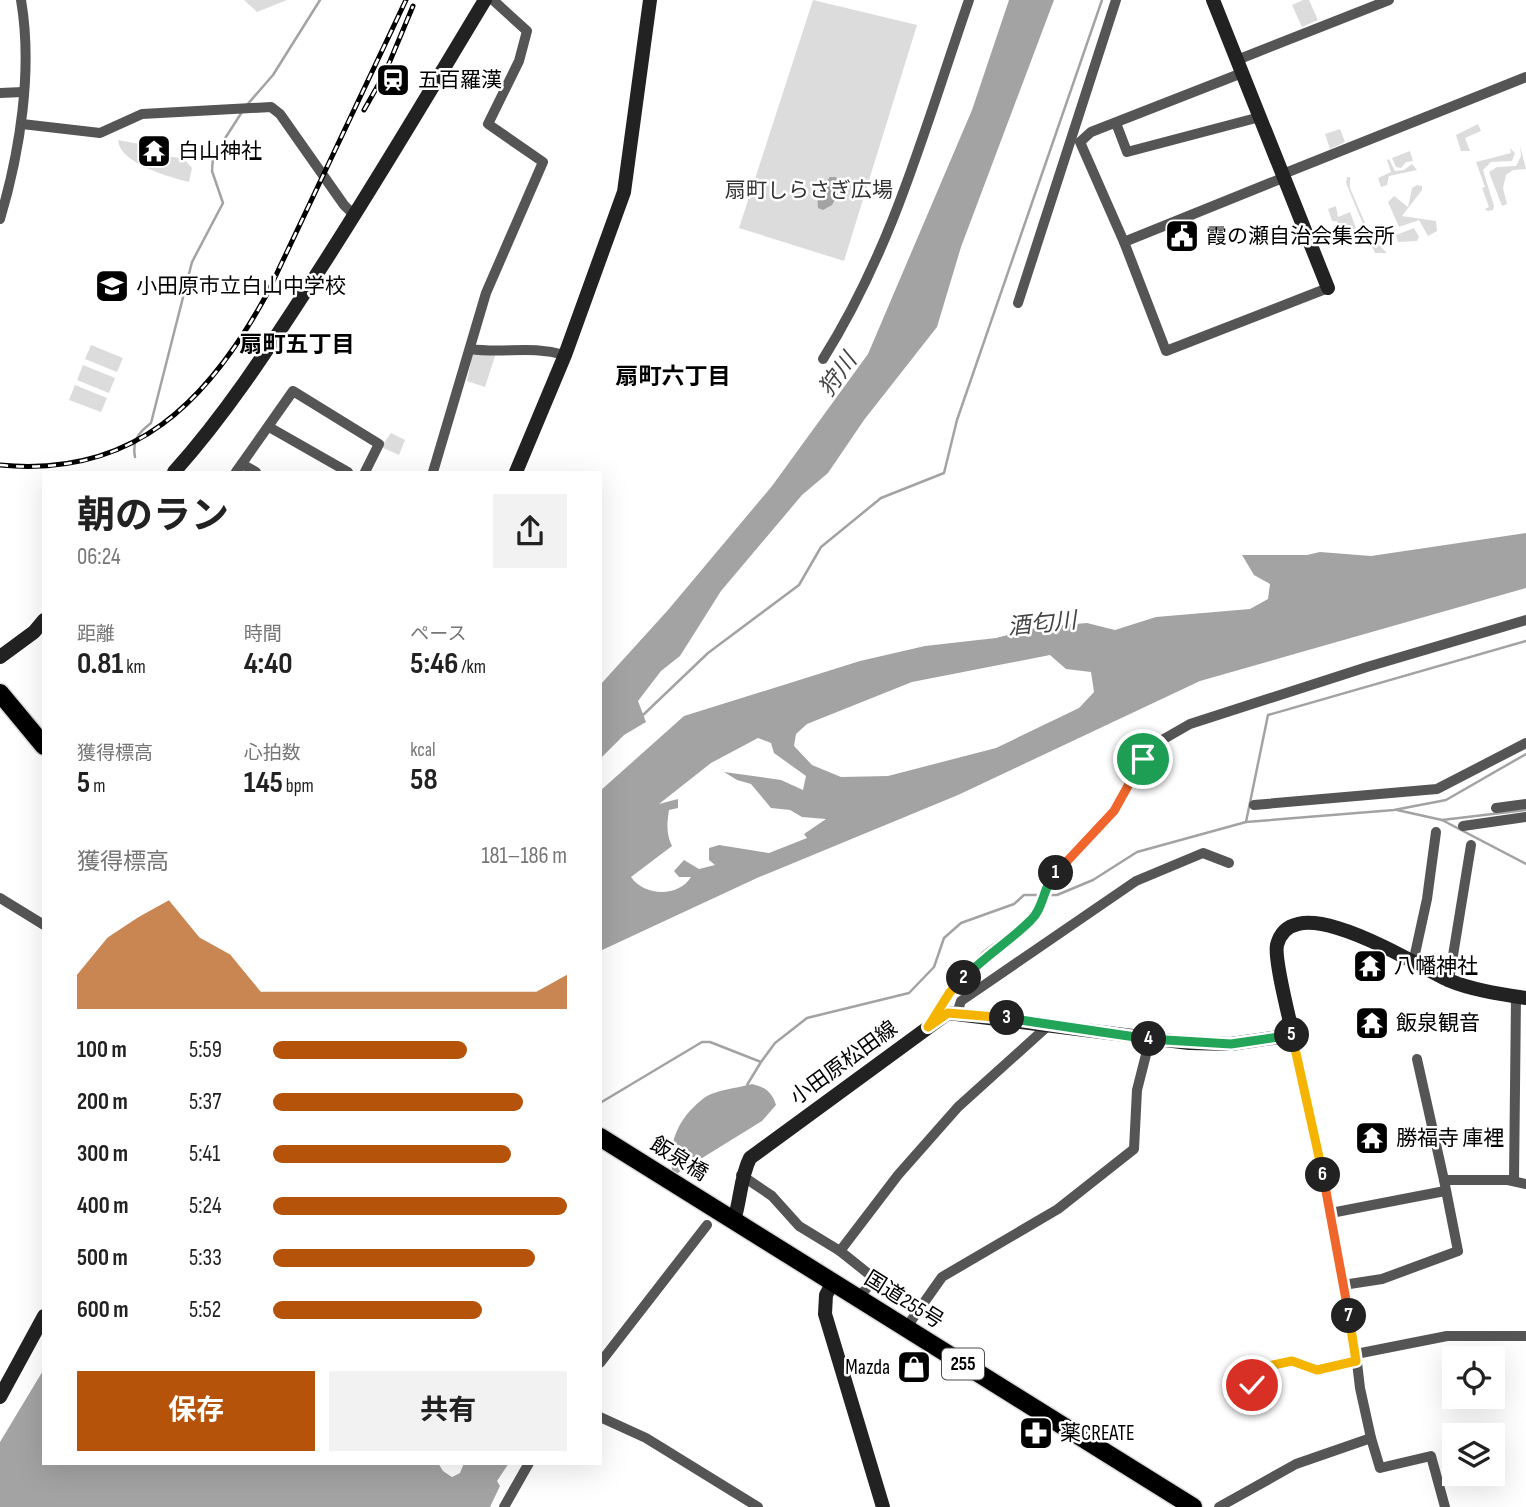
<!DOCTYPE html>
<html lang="ja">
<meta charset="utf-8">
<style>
:root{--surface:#fff;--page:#f2f2f2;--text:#222;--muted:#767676;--accent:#b45309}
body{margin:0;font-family:"Sofia Sans Condensed","Noto Sans JP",sans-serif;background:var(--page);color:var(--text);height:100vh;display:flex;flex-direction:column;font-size:26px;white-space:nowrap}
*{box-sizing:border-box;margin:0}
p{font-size:23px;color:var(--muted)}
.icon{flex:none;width:38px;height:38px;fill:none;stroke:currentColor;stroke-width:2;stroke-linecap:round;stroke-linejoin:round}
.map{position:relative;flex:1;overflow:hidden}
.drawer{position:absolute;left:42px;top:471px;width:560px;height:994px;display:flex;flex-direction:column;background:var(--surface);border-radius:0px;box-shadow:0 7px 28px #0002}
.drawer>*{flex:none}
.fabs{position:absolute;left:1442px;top:1346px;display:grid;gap:14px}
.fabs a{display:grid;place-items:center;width:63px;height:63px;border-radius:0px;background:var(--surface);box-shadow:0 7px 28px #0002;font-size:35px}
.pin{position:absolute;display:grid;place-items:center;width:60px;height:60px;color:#fff;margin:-30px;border:4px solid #fff;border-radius:50%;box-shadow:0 2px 7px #0007}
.km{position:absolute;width:35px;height:35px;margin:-18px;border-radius:50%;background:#222;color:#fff;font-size:19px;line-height:35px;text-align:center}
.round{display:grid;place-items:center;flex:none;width:74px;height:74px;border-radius:0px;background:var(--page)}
.overview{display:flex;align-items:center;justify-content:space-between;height:119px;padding:0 35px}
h1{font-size:38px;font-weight:700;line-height:52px}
.stats{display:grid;grid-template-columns:repeat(3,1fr);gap:10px;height:119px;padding:7px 35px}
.stats div{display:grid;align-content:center}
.stats b{font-size:30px;font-weight:700}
.stats small{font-size:19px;font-weight:400}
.stats p{font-size:19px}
.chart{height:196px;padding:14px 35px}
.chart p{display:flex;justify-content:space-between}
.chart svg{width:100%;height:126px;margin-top:7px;fill:var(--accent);opacity:.7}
.primary-button{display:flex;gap:14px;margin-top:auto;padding:14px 35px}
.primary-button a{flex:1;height:80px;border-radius:0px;background:var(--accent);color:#fff;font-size:28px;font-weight:700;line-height:80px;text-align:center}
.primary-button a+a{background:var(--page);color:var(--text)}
ul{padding:0 35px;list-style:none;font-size:23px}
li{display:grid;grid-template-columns:112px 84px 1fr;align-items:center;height:52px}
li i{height:18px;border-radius:9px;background:var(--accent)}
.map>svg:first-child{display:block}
.green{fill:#dcdcdc}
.water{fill:#a3a3a3;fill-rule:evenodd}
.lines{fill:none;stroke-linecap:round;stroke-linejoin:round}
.stream{stroke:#a3a3a3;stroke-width:2.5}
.highway-casing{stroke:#dbdbdb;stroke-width:21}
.street{stroke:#555;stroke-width:10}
.secondary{stroke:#222;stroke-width:14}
.highway{stroke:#000;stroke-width:18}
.rail-casing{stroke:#000;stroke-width:5}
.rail{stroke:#fff;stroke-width:2.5;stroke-dasharray:8;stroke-linecap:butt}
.split-1-casing{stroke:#fff;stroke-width:14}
.split-2-casing{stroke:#fff;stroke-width:14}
.split-3-casing{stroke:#fff;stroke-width:14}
.split-4-casing{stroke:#fff;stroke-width:14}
.split-5-casing{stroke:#fff;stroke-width:14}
.split-6-casing{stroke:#fff;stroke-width:14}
.split-7-casing{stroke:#fff;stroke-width:14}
.split-8-casing{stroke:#fff;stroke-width:14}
.split-1{stroke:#f0652b;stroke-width:9}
.split-2{stroke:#22a559;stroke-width:9}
.split-3{stroke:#f5b400;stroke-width:9}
.split-4{stroke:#22a559;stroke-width:9}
.split-5{stroke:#22a559;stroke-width:9}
.split-6{stroke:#f5b400;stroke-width:9}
.split-7{stroke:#f0652b;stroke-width:9}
.split-8{stroke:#f5b400;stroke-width:9}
.labels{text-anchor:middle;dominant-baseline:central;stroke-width:5;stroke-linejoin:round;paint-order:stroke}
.shield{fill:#fff;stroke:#4c4c4c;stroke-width:2}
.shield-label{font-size:19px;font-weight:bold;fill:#000}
.poi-label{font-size:21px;fill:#000;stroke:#fff;text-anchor:start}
.park-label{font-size:21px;fill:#333;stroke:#fff}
.street-label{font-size:21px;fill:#000;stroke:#fff}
.neighbourhood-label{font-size:23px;font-weight:bold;fill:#000;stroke:#fff}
.water-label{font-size:23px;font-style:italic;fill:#444;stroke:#fff}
</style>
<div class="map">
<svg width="1526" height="1507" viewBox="0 0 1526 1507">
<rect width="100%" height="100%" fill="#fff"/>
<g class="green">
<path d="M244,0H287L257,12Z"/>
<path d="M813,0L917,25L844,261L739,228Z"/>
<path d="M1303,0H1309L1318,20L1302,27L1292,5Z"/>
<path d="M1478,124L1481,131L1465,138L1470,151H1461L1456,135Z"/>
<path d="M1340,129L1345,142L1330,149L1325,134Z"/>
<path d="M118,140L155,147L162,156L183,158L192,168L189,182C169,177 119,163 118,140Z"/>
<path d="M1520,146L1526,169L1513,170L1506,175L1503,188L1507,204L1502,206L1489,172L1497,167L1516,166L1521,156Z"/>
<path d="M1510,148L1515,153L1512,161L1491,162L1483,170L1494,206L1493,210L1487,211L1485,209L1489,207L1482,188L1485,187L1476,162L1511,153Z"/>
<path d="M1410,151L1413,161L1406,162L1401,168L1396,167L1392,158Z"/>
<path d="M1389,159L1395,171L1404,170L1412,164L1417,170L1389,176L1387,185L1381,187L1378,178L1391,172L1387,160Z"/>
<path d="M1347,177H1350V188L1371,237L1387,253H1375L1346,183Z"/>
<path d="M1417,185L1422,186V190L1402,216L1436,221L1437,231L1428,236L1419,220L1399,227L1388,202L1394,196L1408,207L1412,188Z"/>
<path d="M1336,206L1338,217L1350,212L1356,228L1342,234L1344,241L1349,240L1351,244L1342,246L1337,221H1332L1328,209Z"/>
<path d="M1414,228L1419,237L1417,241L1398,242L1396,235Z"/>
<path d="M91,345L123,358L117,372L85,359Z"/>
<path d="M473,350H497L485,387L467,381Z"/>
<path d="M83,365L115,378L109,393L77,380Z"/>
<path d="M75,385L107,398L101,412L69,400Z"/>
<path d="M391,433L405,440L399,455L381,447Z"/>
</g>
<g class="water">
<path d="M1009,0H1054L961,247L937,327L864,420L828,473L802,495L721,591L680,656L661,671L638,701L646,722L624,735L600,759V685L668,610L772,486L868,354L972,110Z"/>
<path d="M830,177H836L840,191L832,205L823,210L818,208L817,193Z"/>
<path d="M1526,533V588L1200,681L958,795L757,878L600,951V791L684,716L860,661L925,646L996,638L1039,627L1087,623L1115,630L1156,617L1250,609L1268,599L1270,584L1254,575L1242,555H1307L1320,552L1371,556ZM1050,655L1066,669L1091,672L1094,692L1079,708L996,748L888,776L841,777L812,765L794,746L796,734L807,724L912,682ZM758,738L771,743L774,753L806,776L803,790L781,780L724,772L737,780L751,784L771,808L790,810L802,817L826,819L804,834L807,838L769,853L719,845L709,848V860L715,865L699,869L684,860L674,871L679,877H691C678,898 644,896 631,877L672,846C666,834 667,823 669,810L678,808V799L659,804L711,763Z"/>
<path d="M752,1084C765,1087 772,1092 776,1105L762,1121L673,1176C667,1144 677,1119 704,1098C715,1090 738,1088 752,1084Z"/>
<path d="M44,1369V1463H438L443,1471L452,1477L460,1473L464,1463H509L497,1481L500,1486L490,1507H0V1442Z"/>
</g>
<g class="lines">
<g class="stream">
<path d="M246,106L273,75L320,0"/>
<path d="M135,457C132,441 138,433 151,423L192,262L223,203L212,171L213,157L242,112"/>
<path d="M642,716L708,653L799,585L821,547L881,498L944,473L957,420L1102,0"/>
<path d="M1397,810L1442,820L1526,864"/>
<path d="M1442,820L1526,810"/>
<path d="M1246,822L1268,715L1526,641"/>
<path d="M1047,895H1057L1093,880L1137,852L1246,822L1394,810L1446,800L1526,754"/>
<path d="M747,1085L761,1062"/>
<path d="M600,1103L702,1042H710L761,1062L775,1043L807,1018L909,993L934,967L944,938L961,923L1014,904L1024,895H1040"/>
</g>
<g class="highway-casing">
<g id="highway">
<path d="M0,693L44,746"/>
<path d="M600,1137L1193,1507"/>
</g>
</g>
<g class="street">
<path d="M1237,60L1389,0"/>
<path d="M1242,73L1091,132L1080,142L1124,242L1166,351L1328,288"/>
<path d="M0,93L23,92"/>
<path d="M1116,123L1127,152L1260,117"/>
<path d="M22,124L100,133L142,114L271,107L280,114L344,205L354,215"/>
<path d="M1283,174L1526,77"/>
<path d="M0,219C20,152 33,70 21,0"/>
<path d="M1124,242L1285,177"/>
<path d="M1018,303L1116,0"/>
<path d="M470,349C505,354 529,345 565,355"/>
<path d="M823,359C894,246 926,124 969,0"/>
<path d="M269,427L348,472"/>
<path d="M242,464L256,472"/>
<path d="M236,472L293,391L379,444L365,472"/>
<path d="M433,472L486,293L543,162L488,124L519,61L527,31L493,0"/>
<path d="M1254,805L1437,789L1526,743"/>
<path d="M1496,808L1526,804"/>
<path d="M1463,826L1526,817"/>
<path d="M0,898L44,925"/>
<path d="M1413,963L1427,899L1436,832"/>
<path d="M1449,980L1471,845"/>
<path d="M957,1013L961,1001L1136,881L1203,853L1229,863"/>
<path d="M930,1023L950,992L986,955L1033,919L1050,879L1114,811L1143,759L1162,740L1190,724L1367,667L1526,620"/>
<path d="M1293,1035L1331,1213L1356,1354L1447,1336H1526"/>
<path d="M1417,1059L1444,1180"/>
<path d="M741,1175L772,1196L799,1226L840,1251"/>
<path d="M1514,1180L1516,997"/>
<path d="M1331,1213L1445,1191"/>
<path d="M1343,1285L1382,1279L1458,1251L1444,1180H1508L1526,1184"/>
<path d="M858,1298L875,1279L840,1251L898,1175L958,1107L1050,1024"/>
<path d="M906,1328L942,1277L1058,1209L1134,1149L1137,1090L1150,1039"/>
<path d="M600,1363L707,1225"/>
<path d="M1252,1385L1273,1365L1292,1361L1317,1370L1356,1361"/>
<path d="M600,1417L646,1438L758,1507"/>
<path d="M1371,1438L1380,1468L1431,1456L1445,1507"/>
<path d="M504,1507L529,1463"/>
<path d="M1219,1507L1296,1464L1371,1438L1360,1388L1356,1354"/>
</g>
<g class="secondary">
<path d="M1213,0L1328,288"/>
<path d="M174,472C225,415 267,351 309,286C370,193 427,96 485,0"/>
<path d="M516,472L565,355L624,192L650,0"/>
<path d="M0,657L34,632L44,620"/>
<path d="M734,1220C741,1199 740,1178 750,1158L948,1013L1189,1043L1231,1044L1293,1035C1289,1017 1274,959 1277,945C1292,884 1418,967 1448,980C1472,990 1500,994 1526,998"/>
<path d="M833,1282L826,1295L825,1314L883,1507"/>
<path d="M0,1397L44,1316"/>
</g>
<use href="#highway" class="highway"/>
<g class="rail-casing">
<g id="rail">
<path d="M364,110L385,73L413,6"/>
<path d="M0,465C134,478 209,401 268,292L406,0"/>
</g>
</g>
<use href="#rail" class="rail"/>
</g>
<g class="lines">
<g class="split-1-casing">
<path id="split-1" d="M1056,873L1114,811L1143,759"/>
</g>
<g class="split-2-casing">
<path id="split-2" d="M964,978C985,956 1010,941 1031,920C1044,908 1043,886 1056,873"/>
</g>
<g class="split-3-casing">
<path id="split-3" d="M964,978L950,992L928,1027L948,1013L1007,1018"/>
</g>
<g class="split-4-casing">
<path id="split-4" d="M1007,1018L1149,1039"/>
</g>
<g class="split-5-casing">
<path id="split-5" d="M1149,1039L1231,1044L1292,1035"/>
</g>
<g class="split-6-casing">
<path id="split-6" d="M1292,1035L1323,1175"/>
</g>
<g class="split-7-casing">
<path id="split-7" d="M1323,1175L1349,1316"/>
</g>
<g class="split-8-casing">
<path id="split-8" d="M1252,1385L1273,1365L1292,1361L1317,1370L1356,1361L1349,1316"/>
</g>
<use href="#split-1" class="split-1"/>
<use href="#split-2" class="split-2"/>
<use href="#split-3" class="split-3"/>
<use href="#split-4" class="split-4"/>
<use href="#split-5" class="split-5"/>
<use href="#split-6" class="split-6"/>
<use href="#split-7" class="split-7"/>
<use href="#split-8" class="split-8"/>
</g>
<defs>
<g id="station-square" transform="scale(1.75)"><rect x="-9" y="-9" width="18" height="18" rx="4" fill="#000" stroke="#fff"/><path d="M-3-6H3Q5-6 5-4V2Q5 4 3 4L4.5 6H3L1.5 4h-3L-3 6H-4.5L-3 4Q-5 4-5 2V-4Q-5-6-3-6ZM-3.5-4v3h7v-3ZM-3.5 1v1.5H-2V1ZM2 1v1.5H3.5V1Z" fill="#fff"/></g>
<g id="temple-square" transform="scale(1.75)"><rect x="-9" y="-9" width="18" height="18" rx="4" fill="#000" stroke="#fff"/><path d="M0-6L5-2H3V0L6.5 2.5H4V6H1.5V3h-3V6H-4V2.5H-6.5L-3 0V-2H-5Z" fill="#fff"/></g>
<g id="civic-square" transform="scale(1.75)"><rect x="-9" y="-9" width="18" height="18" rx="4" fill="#000" stroke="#fff"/><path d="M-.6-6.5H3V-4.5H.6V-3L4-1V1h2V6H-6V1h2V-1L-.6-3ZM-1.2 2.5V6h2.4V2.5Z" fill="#fff"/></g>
<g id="school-square" transform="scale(1.75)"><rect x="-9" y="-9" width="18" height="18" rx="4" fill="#000" stroke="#fff"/><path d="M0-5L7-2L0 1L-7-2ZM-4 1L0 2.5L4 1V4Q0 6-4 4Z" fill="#fff"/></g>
<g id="shop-square" transform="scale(1.75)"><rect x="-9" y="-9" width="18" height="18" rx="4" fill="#000" stroke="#fff"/><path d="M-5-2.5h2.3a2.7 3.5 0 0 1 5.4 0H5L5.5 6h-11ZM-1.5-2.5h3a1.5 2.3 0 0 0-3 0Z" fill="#fff"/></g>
<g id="pharmacy-square" transform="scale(1.75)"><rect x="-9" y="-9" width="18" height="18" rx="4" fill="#000" stroke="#fff"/><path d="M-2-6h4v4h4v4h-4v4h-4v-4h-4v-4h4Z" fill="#fff"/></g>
</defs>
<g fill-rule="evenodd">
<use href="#station-square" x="393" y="80"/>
<use href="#temple-square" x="154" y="151"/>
<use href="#civic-square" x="1182" y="236"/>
<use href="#school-square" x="112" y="286"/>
<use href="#temple-square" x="1370" y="966"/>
<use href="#temple-square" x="1372" y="1023"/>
<use href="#temple-square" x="1372" y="1138"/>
<use href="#shop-square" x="914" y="1367"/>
<use href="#pharmacy-square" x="1036" y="1433"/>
</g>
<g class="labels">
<rect class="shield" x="942" y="1348.5" width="42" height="31" rx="5"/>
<g class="shield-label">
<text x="963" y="1364">255</text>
</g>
<g class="poi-label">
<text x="418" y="80">五百羅漢</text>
<text x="178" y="151">白山神社</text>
<text x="1206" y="236">霞の瀬自治会集会所</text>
<text x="136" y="286">小田原市立白山中学校</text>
<text x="1394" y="966">八幡神社</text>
<text x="1396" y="1023">飯泉観音</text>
<text x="1396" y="1138">勝福寺 庫裡</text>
<text x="890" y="1367" text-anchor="end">Mazda</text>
<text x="1060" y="1433">薬CREATE</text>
</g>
<g class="park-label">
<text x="809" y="190">扇町しらさぎ広場</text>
</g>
<g class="street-label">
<text transform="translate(844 1063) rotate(-36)">小田原松田線</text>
<text transform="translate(679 1159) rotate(32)">飯泉橋</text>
<text transform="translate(904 1300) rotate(32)">国道255号</text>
</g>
<g class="neighbourhood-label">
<text x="297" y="345">扇町五丁目</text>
<text x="673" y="377">扇町六丁目</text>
</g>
<g class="water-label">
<text transform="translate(838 375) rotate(-54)">狩川</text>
<text transform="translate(1042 624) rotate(-6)">酒匂川</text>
</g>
</g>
</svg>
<div class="fabs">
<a><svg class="icon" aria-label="locate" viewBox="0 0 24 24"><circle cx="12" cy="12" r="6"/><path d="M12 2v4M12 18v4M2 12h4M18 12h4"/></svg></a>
<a><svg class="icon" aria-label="layers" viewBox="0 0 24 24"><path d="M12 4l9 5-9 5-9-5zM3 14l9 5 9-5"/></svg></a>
</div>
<div class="pin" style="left:1143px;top:759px;background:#1e9e55"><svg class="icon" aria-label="arrive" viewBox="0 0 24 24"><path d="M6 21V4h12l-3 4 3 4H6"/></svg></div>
<div class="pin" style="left:1252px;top:1385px;background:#d93025"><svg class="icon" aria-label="check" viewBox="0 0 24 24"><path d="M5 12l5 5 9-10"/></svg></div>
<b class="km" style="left:1056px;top:873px">1</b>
<b class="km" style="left:964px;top:978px">2</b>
<b class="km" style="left:1007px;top:1018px">3</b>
<b class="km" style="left:1149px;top:1039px">4</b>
<b class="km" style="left:1292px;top:1035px">5</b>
<b class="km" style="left:1323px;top:1175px">6</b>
<b class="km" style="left:1349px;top:1316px">7</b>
<section class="drawer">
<div class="overview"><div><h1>朝のラン</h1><p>06:24</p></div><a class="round"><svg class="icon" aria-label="share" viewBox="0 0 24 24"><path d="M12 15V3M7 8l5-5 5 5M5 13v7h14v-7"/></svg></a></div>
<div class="stats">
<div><p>距離</p><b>0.81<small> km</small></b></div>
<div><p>時間</p><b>4:40</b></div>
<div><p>ペース</p><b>5:46<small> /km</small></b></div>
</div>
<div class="stats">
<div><p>獲得標高</p><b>5<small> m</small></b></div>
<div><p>心拍数</p><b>145<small> bpm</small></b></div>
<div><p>kcal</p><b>58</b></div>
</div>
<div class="chart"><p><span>獲得標高</span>181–186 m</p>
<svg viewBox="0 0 160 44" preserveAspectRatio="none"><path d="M0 44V32L10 19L20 12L30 6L40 19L50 25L60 38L70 38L80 38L90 38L100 38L110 38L120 38L130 38L140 38L150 38L160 32V44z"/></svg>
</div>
<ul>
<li><b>100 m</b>5:59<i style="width:66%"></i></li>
<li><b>200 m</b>5:37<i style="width:85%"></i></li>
<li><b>300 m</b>5:41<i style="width:81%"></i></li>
<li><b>400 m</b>5:24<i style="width:100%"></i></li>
<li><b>500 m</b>5:33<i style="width:89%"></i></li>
<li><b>600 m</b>5:52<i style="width:71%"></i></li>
</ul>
<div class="primary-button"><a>保存</a><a>共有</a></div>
</section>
</div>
